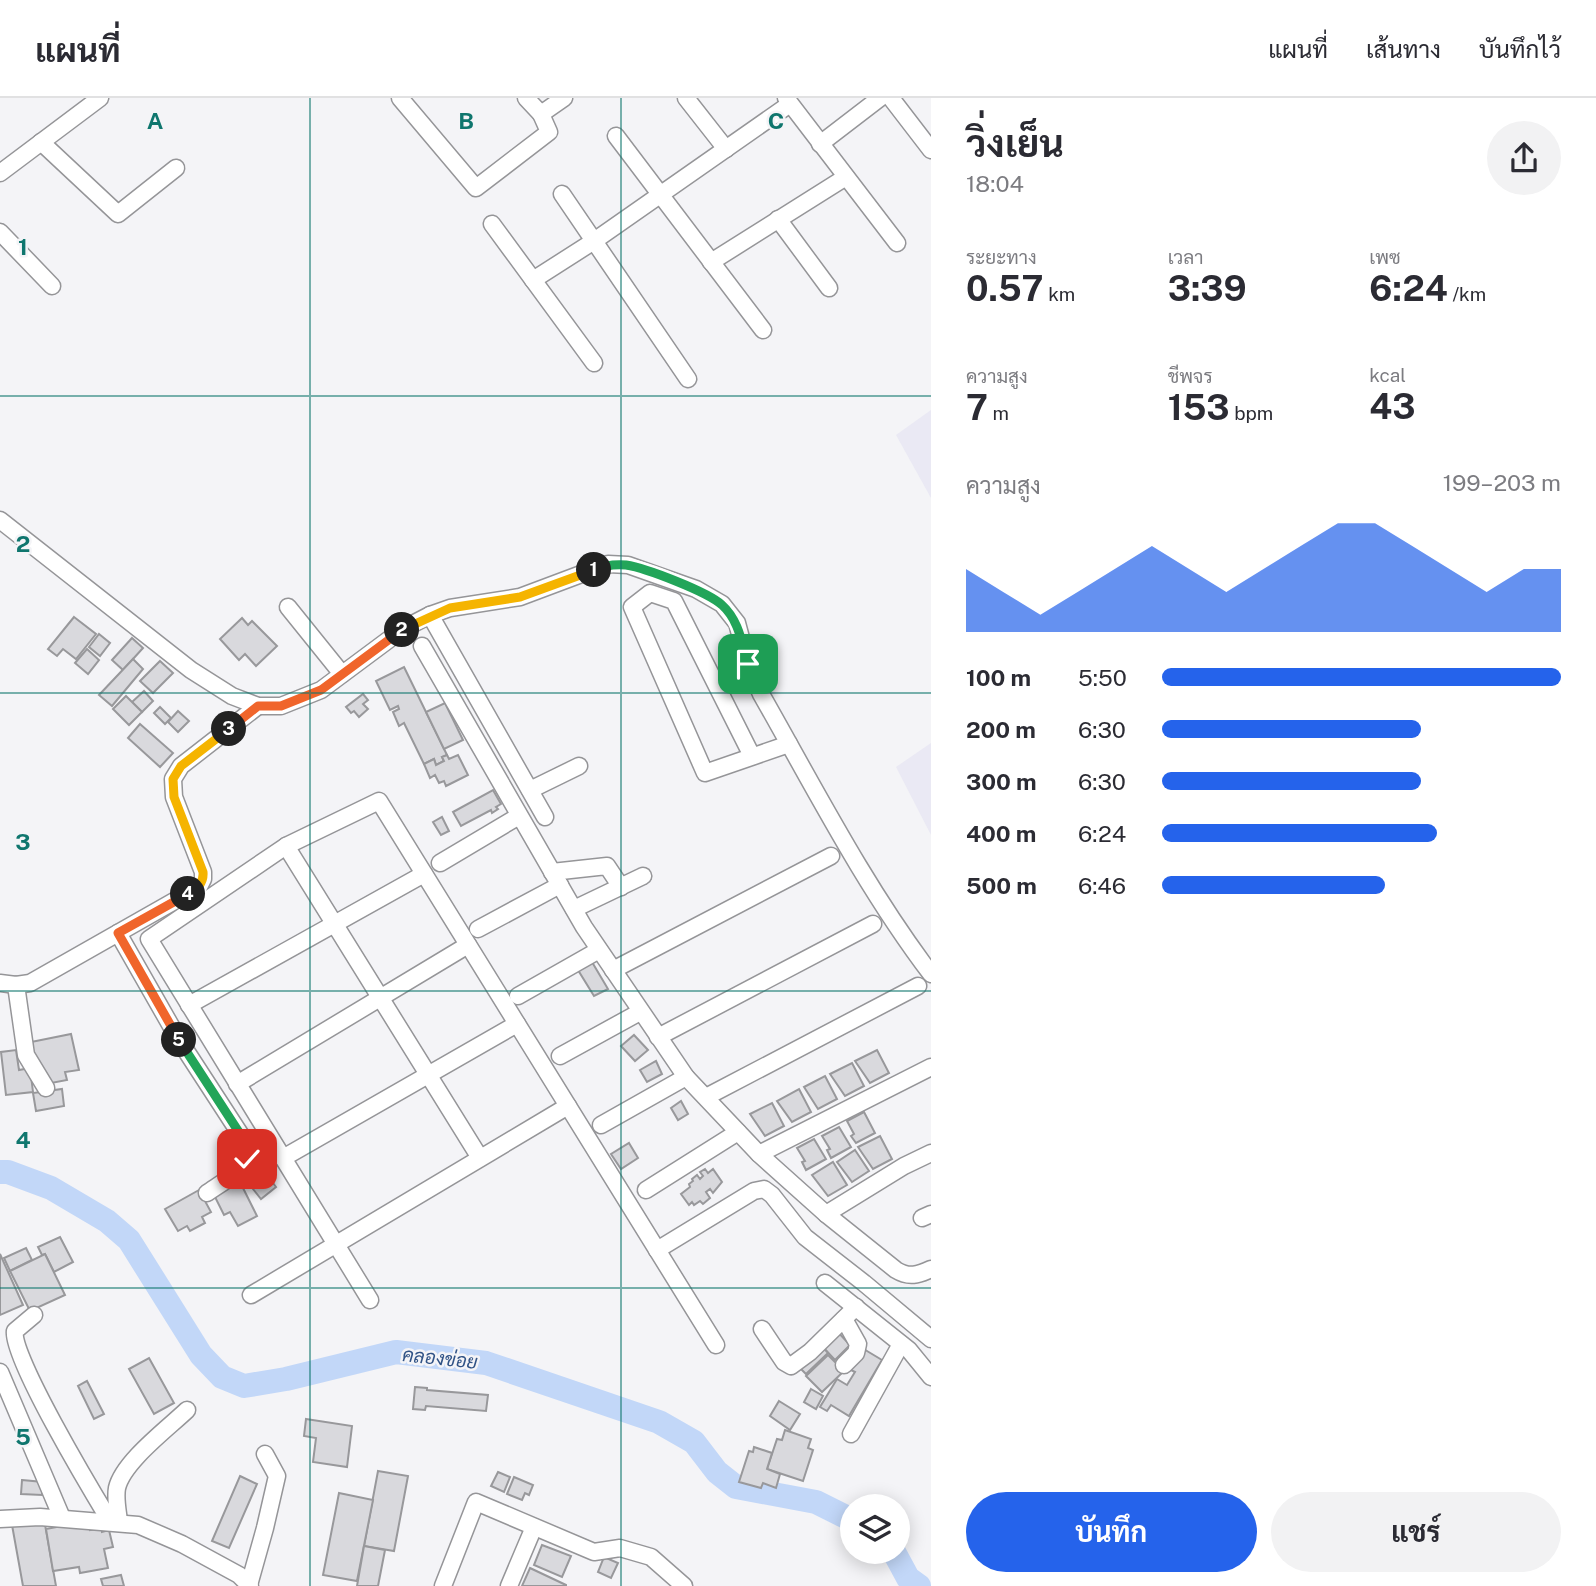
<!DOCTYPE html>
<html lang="th">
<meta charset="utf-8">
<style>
:root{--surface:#fff;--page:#f2f2f3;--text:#2b2b33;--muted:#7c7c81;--line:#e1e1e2;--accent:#2563eb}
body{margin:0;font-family:"Public Sans",Sarabun,sans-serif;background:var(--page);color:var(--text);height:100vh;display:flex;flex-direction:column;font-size:26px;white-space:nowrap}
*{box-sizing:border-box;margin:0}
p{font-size:23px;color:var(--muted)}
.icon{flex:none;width:38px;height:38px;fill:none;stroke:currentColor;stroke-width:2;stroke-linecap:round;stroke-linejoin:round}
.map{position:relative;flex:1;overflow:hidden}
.side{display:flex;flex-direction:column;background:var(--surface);width:665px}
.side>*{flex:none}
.tools{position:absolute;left:840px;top:1396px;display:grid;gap:14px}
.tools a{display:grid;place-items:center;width:70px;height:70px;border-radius:50%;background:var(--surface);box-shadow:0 4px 18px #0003;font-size:35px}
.pin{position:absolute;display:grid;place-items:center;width:60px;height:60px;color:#fff;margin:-30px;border-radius:14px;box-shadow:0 4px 10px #0006}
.km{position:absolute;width:35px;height:35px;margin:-18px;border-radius:50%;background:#222;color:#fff;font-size:19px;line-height:35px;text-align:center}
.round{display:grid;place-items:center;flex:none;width:74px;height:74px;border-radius:37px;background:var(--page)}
.head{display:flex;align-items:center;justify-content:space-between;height:119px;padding:0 35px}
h1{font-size:38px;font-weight:700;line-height:52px}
.figures{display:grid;grid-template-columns:repeat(3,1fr);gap:10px;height:119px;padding:7px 35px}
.figures div{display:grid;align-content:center}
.figures b{font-size:35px;font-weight:700}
.figures small{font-size:19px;font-weight:400}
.figures p{font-size:19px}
.chart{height:196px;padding:14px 35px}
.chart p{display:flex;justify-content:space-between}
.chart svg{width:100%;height:126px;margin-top:7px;fill:var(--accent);opacity:.7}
.cta{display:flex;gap:14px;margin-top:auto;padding:14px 35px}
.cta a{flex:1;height:80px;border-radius:42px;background:var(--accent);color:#fff;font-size:28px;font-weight:700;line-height:80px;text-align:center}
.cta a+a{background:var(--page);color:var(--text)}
ul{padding:0 35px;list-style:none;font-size:23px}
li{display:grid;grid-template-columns:112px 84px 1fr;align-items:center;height:52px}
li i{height:18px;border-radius:9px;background:var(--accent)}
header{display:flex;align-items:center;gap:42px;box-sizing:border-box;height:98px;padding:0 35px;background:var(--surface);border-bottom:2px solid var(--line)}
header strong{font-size:33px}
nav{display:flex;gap:38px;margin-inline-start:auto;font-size:24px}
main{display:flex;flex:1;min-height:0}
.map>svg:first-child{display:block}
.built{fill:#eae9f4}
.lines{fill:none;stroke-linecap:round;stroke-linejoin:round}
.river{stroke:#c2d7f8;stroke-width:24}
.building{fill:#d9d9dd;stroke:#98989b;stroke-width:2}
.street-casing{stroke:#959598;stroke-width:19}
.street{stroke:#fff;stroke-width:16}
.split-1-casing{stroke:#fff;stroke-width:14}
.split-2-casing{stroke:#fff;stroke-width:14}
.split-3-casing{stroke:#fff;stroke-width:14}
.split-4-casing{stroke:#fff;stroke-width:14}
.split-5-casing{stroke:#fff;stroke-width:14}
.split-6-casing{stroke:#fff;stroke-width:14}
.split-1{stroke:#22a559;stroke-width:9}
.split-2{stroke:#f5b400;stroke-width:9}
.split-3{stroke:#f0652b;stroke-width:9}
.split-4{stroke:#f5b400;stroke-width:9}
.split-5{stroke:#f0652b;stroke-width:9}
.split-6{stroke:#22a559;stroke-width:9}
.grid{fill:none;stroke:#0f766e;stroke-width:2;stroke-opacity:0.55}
.labels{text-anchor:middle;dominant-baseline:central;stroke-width:5;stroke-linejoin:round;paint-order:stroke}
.water-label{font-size:19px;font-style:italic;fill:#315386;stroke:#f4f4f7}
.grid-label{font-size:23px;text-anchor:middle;font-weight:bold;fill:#0f766e;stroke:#f4f4f7;stroke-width:5;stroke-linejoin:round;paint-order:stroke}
</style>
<header>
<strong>แผนที่</strong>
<nav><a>แผนที่</a><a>เส้นทาง</a><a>บันทึกไว้</a></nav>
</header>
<main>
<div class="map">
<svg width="931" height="1488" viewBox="0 0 931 1488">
<rect width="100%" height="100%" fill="#f4f4f7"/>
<g class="built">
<path d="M931,312V400L896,337Z"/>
<path d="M931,645V737L896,669Z"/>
</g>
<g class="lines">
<g class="river">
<path d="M0,1074H8L51,1090L107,1123L129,1142L201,1257L222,1279L244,1288L286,1281L396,1254L486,1265L659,1324L694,1344L717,1374L736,1389L816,1404L852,1422"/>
<path d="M894,1454L908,1480L919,1488"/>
</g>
</g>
<g class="building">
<path d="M74,519L96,536L76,561L63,551L57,558L48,551Z"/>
<path d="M242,520L248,527L252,523L277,548L256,568L245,556L239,562L220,541Z"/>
<path d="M99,536L110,545L100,558L89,549Z"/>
<path d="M132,540L143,550L123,572L112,562Z"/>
<path d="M87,551L99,562L88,576L75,565Z"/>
<path d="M133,561L143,571L112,608L99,597Z"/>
<path d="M160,563L173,575L153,595L140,583Z"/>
<path d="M404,569L447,657L442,659L444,663L436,667L434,661L424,666L404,625L399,628L393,614L399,611L398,608L390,612L376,583Z"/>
<path d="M144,593L153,603L142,614L132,604Z"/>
<path d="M363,596L368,602L363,606L368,611L359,619L354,613L351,615L346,609Z"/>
<path d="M126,598L142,614L129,627L113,611Z"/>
<path d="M445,605L463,642L444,651L426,614Z"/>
<path d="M160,609L171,620L165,626L154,615Z"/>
<path d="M178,613L189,623L178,634L168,624Z"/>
<path d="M140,626L173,655L160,669L128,640Z"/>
<path d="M447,657L449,661L458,657L468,677L446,688L444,683L439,685L435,677L430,680L424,666L434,661L436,667L444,663L442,659Z"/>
<path d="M493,692L501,706L496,709L498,711L492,715L491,712L461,728L453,714Z"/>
<path d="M442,719L449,733L441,737L433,724Z"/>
<path d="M592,864L608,891L594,898L578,872Z"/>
<path d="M71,936L79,972L65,974L67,982L46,986L36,971L31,944Z"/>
<path d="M634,937L648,952L635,963L621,948Z"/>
<path d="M16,952L19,972L30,970L33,994L6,997L1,954Z"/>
<path d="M877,952L889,975L870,985L855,963Z"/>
<path d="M656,963L662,976L647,984L640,972Z"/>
<path d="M852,965L864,988L845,998L830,976Z"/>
<path d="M825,978L837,1001L818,1011L804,989Z"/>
<path d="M62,991L64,1008L36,1013L33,995Z"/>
<path d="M799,991L811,1014L792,1024L777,1003Z"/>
<path d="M681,1003L688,1016L678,1022L671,1010Z"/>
<path d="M772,1005L784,1028L765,1038L750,1016Z"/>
<path d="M864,1014L875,1035L856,1045L851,1038L854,1036L847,1023Z"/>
<path d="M839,1029L851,1049L831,1060L827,1052L830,1051L822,1038Z"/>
<path d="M880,1038L892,1061L873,1071L858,1049Z"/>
<path d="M814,1041L826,1061L806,1072L802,1064L805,1063L797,1050Z"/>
<path d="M629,1045L638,1060L621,1071L611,1056Z"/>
<path d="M855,1052L869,1073L852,1084L837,1064Z"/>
<path d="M833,1064L847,1087L828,1098L812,1077Z"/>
<path d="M705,1071L708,1075L713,1071L722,1084L713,1095L710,1091L706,1094L710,1100L703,1106L700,1103L694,1107L692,1104L689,1107L681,1096L690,1089L689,1086L693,1083L692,1081L697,1077L700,1081L703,1078L700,1074Z"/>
<path d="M265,1074L276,1089L261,1101L249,1086Z"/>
<path d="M240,1084L257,1118L238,1128L230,1114L224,1117L214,1097Z"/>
<path d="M199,1092L211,1114L202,1119L205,1125L190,1133L187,1128L178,1133L165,1111Z"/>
<path d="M60,1139L73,1164L54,1174L45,1156L42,1157L38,1149Z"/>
<path d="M26,1150L32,1162L10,1173L4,1160Z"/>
<path d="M0,1156L23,1207L0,1217Z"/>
<path d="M45,1156L65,1197L30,1213L10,1173Z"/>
<path d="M835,1231L850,1247L835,1262L820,1246Z"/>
<path d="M820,1246L828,1255L806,1276L797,1267Z"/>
<path d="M862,1250L882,1262L849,1318L831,1307L827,1313L820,1309L837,1281L847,1287L855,1274L849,1271Z"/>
<path d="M828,1257L844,1273L822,1294L806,1278Z"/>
<path d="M149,1260L174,1305L154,1316L129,1271Z"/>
<path d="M87,1283L104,1316L94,1321L78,1288Z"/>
<path d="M415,1289L427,1290V1292L488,1297L486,1313L426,1308L425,1312L413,1311Z"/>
<path d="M811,1291L823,1298L816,1311L804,1304Z"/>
<path d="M779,1303L800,1316L790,1332L770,1318Z"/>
<path d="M306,1321L352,1328L347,1369L313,1364L316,1340L304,1338Z"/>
<path d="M785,1332L811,1341L808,1350L813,1352L803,1383L767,1371L777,1341L782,1342Z"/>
<path d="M754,1349L772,1355L767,1371L780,1376L776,1390L763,1385L761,1390L739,1384L749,1353L753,1354Z"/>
<path d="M378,1373L408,1378L394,1453L364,1448Z"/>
<path d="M498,1374L510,1379L504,1394L491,1388Z"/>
<path d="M240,1378L257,1386L229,1450L212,1443Z"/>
<path d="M514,1379L533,1387L529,1397L525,1395L522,1402L507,1396Z"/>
<path d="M22,1382L43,1384L42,1397L21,1396Z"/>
<path d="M339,1395L373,1402L357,1483L323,1477Z"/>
<path d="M44,1421L56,1488H23L12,1427Z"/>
<path d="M88,1423L90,1432L102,1430V1434L109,1432L113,1449L104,1451L108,1470L80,1475L79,1469L53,1473L46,1431Z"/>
<path d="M542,1447L571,1458L562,1479L534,1467Z"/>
<path d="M364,1448L385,1452L378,1488H357Z"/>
<path d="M604,1459L618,1465L611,1480L598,1474Z"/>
<path d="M530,1470L566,1487V1488H522Z"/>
<path d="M121,1477L124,1488H103L101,1481Z"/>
</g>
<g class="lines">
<g class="street-casing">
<g id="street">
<path d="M400,0L476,90L549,34L541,16"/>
<path d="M526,0L541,16L564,0"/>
<path d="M686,0L726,51"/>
<path d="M786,0L897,145"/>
<path d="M891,0L931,52"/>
<path d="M616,38L763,232"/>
<path d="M41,44L118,116L176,70"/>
<path d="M820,46L880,0"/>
<path d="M0,75L100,0"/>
<path d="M562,96L688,281"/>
<path d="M778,121L829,190"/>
<path d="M492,126L594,265"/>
<path d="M0,134L52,188"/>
<path d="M711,164L846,79"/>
<path d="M533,182L594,143L790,6"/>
<path d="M0,422L191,572L232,598L258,608H281L321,592L403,531L430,517L450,510L520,499L608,466L628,467L696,491L722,506L737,525L748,566L761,596C815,691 865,789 931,876"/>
<path d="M288,509L342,576"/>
<path d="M430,517L545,719"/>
<path d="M422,548L584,829L686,979L759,1056L826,1116L896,1172C909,1180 918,1177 931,1171"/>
<path d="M752,658L674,503L650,495L632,509L705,675L789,646"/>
<path d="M530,692L579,668"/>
<path d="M286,748L480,1060"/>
<path d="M440,765L519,718"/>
<path d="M552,774L607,768L621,789"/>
<path d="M574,811L643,778"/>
<path d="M478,831L560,787"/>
<path d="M118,835L179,942L246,1045C252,1070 224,1083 207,1095"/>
<path d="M613,872L831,758"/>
<path d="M0,885L16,887L30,885L199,789L203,781V774L174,699L173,681L181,668L258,608"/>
<path d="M16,887L26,957L46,990"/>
<path d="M518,898L599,852"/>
<path d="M189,907L424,776"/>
<path d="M658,939L873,826"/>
<path d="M560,958L640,914"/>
<path d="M237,986L468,847"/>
<path d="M706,999L918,888"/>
<path d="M601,1027L686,979"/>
<path d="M759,1056L931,969"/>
<path d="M283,1060L517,926"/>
<path d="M646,1092L738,1034"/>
<path d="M826,1116L904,1068L931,1055"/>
<path d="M922,1120L931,1116"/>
<path d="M657,1152L754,1093L764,1091L772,1097L805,1139L864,1185L931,1241"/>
<path d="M825,1185L909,1252L931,1279"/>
<path d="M251,1197L568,1008"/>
<path d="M370,1202L149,841L286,748L379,703L716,1247"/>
<path d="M34,1217L15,1233C10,1257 93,1395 110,1423"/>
<path d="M844,1221L858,1246L856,1255L844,1267"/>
<path d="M762,1231L784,1264L791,1268L810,1254L856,1209"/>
<path d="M0,1274L62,1420"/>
<path d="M851,1336L901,1246"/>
<path d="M0,1421L40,1419L138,1427L182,1446L239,1477L250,1488"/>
<path d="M119,1424C118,1413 115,1401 117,1390C123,1364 167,1331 187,1312"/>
<path d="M249,1487L265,1430L277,1378L265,1356"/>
<path d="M443,1488L476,1404L594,1454L620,1450L651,1459L684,1488"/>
<path d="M509,1488L534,1429"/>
</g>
</g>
<use href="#street" class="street"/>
</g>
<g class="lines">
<g class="split-1-casing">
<path id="split-1" d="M594,472C605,467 614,466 626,467C646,470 708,494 722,507C739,522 742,546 748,566"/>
</g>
<g class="split-2-casing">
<path id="split-2" d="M402,532L450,510L520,499L594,472"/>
</g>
<g class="split-3-casing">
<path id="split-3" d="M229,631L258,608H281L321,592L402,532"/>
</g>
<g class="split-4-casing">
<path id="split-4" d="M188,796C197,790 204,786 203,774L174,699L173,681L181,668L229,631"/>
</g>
<g class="split-5-casing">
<path id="split-5" d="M179,942L118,835L188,796"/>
</g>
<g class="split-6-casing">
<path id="split-6" d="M179,942L246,1045L247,1061"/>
</g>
<use href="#split-1" class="split-1"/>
<use href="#split-2" class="split-2"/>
<use href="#split-3" class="split-3"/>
<use href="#split-4" class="split-4"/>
<use href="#split-5" class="split-5"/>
<use href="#split-6" class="split-6"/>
</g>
<path class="grid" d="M310,0V1488M621,0V1488M0,298H931M0,595H931M0,893H931M0,1190H931"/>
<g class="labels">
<g class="water-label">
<text transform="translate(440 1260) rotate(6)">คลองข่อย</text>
</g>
</g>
<g class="grid-label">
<text x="155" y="31">A</text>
<text x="466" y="31">B</text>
<text x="776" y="31">C</text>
<text x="23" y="157">1</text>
<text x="23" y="454">2</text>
<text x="23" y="752">3</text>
<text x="23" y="1050">4</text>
<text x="23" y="1347">5</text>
</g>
</svg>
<div class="tools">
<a><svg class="icon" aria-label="layers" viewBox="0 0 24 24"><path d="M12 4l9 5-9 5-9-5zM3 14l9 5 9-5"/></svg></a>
</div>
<div class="pin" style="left:748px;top:566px;background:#1e9e55"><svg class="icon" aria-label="arrive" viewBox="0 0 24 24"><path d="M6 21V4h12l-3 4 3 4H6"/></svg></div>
<div class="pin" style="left:247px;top:1061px;background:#d93025"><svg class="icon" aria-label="check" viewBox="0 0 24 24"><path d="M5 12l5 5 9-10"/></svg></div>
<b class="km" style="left:594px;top:472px">1</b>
<b class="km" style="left:402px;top:532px">2</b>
<b class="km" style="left:229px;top:631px">3</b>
<b class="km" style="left:188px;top:796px">4</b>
<b class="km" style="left:179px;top:942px">5</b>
</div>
<section class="side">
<div class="head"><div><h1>วิ่งเย็น</h1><p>18:04</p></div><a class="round"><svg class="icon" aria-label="share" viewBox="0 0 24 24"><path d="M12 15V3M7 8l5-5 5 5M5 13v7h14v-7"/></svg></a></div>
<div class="figures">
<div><p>ระยะทาง</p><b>0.57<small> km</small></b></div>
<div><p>เวลา</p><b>3:39</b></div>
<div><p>เพซ</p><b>6:24<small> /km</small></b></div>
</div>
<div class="figures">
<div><p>ความสูง</p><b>7<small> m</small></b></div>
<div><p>ชีพจร</p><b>153<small> bpm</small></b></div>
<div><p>kcal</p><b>43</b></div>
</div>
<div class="chart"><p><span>ความสูง</span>199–203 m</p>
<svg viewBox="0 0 160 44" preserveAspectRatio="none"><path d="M0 44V22L10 30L20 38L30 30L40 22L50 14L60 22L70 30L80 22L90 14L100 6L110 6L120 14L130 22L140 30L150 22L160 22V44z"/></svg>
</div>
<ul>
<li><b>100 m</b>5:50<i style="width:100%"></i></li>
<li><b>200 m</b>6:30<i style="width:65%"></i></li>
<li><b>300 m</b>6:30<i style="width:65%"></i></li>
<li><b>400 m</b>6:24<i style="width:69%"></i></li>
<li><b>500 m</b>6:46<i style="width:56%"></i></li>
</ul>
<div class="cta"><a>บันทึก</a><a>แชร์</a></div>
</section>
</main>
